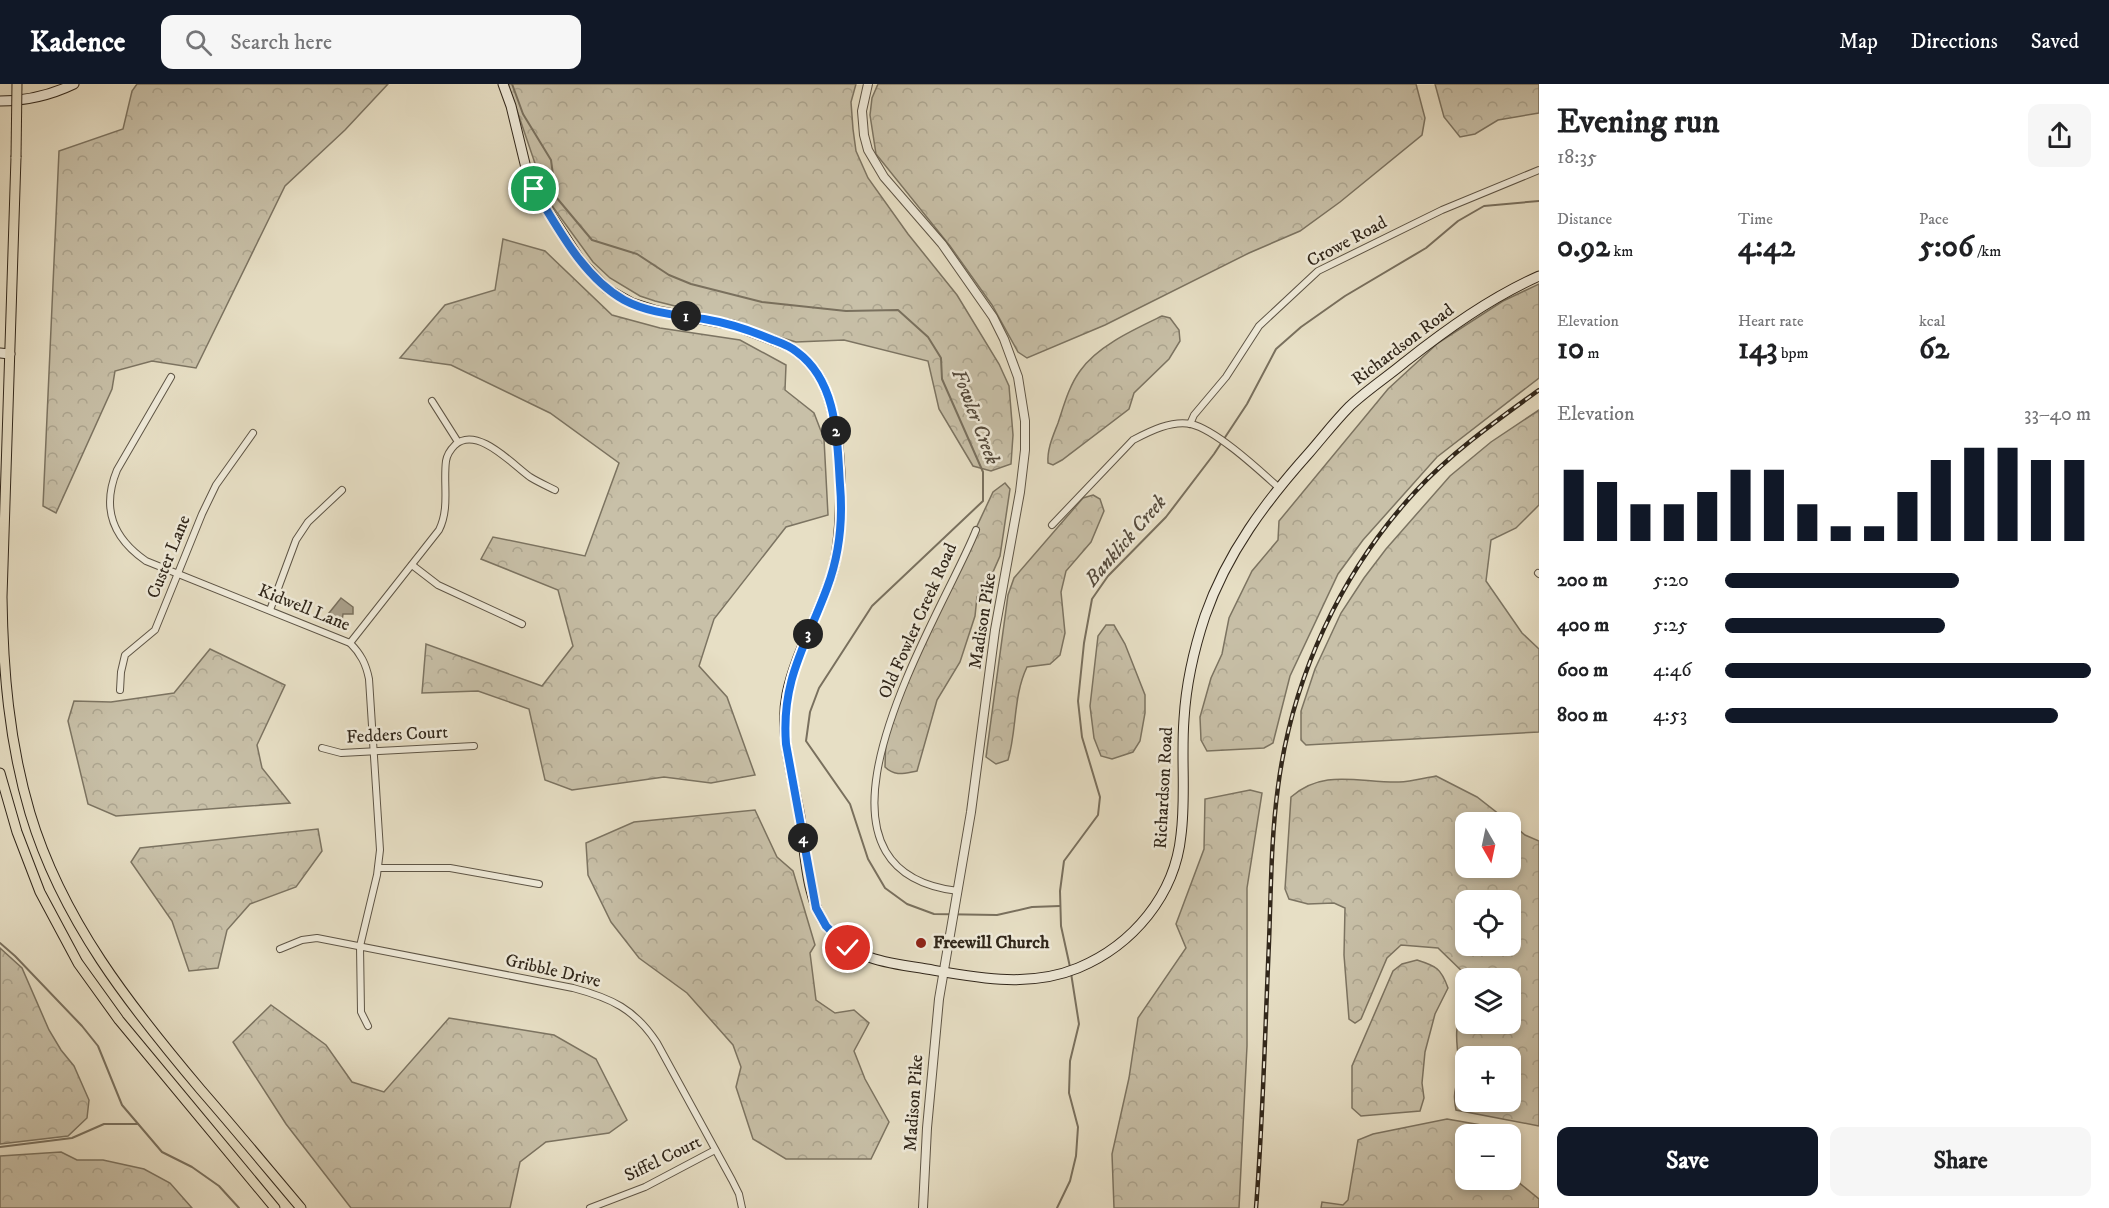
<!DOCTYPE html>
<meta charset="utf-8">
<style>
:root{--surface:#fff;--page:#f6f6f6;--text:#202124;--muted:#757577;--accent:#111827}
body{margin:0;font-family:"IM FELL DW Pica",serif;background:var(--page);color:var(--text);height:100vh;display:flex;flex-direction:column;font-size:22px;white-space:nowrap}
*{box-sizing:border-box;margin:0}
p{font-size:20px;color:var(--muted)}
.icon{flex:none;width:33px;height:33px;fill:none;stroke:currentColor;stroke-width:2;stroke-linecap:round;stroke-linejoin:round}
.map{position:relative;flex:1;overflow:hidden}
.drawer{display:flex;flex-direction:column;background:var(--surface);width:570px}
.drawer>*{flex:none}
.needle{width:39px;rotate:171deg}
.buttons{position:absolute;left:1455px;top:728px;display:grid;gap:12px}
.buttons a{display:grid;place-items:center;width:66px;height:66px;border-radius:12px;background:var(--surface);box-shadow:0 3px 9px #0003;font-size:30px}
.pin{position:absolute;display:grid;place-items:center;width:51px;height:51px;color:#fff;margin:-26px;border:3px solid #fff;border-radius:50%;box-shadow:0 2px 6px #0007}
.km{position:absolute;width:30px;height:30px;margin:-15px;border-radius:50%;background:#222;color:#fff;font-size:16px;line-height:30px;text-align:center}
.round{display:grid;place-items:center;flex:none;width:63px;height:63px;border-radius:12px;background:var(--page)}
.headline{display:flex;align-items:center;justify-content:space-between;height:102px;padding:0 18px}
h1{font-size:33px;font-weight:800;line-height:45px}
.figures{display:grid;grid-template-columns:repeat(3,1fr);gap:9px;height:102px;padding:6px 18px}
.figures div{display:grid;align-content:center}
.figures b{font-size:30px;font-weight:800}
.figures small{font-size:16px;font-weight:400}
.figures p{font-size:16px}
.chart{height:168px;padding:12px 18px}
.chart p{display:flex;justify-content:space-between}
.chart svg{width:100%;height:108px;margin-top:6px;stroke:var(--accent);stroke-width:6}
.cta{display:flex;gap:12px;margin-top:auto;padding:12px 18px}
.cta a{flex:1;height:69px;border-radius:12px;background:var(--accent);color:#fff;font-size:24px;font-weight:800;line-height:69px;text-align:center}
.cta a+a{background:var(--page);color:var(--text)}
ul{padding:0 18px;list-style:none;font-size:20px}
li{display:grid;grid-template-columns:96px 72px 1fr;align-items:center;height:45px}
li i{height:15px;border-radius:8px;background:var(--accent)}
header{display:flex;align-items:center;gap:36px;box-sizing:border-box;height:84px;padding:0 30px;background:var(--accent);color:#fff}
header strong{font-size:28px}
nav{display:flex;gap:33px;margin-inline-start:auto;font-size:21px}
.search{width:420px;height:54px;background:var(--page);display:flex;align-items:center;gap:15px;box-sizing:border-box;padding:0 21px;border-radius:12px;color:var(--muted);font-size:22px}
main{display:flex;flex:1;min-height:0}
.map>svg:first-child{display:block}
.forest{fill:url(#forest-crowns);stroke:#7c7462;stroke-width:1.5;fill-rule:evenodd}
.water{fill:#a9a08b;stroke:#79705e;stroke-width:1.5}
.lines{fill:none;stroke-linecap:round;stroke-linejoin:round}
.stream{stroke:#79705e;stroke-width:2}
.minor-casing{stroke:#5e5546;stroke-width:8}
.tertiary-casing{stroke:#5e5546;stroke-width:10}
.secondary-casing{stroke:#31271b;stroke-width:11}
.primary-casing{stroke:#31271b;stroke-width:11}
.minor{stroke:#efead9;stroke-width:6}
.tertiary{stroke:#efead9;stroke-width:8}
.secondary{stroke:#efead9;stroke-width:9}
.primary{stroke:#e7dfc5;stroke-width:9}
.rail-casing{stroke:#31271b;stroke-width:4.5}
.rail{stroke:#efead9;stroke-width:2;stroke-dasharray:7;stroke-linecap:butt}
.primary-bridge-casing{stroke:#31271b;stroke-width:11;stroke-linecap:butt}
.primary-bridge{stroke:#e7dfc5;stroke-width:9}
.route-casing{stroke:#fff;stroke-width:12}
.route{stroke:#1a73e8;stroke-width:8}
.poi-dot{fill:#8f2418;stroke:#efead9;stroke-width:2}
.labels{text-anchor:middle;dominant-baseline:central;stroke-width:5;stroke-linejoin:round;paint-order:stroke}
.street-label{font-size:18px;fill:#31271b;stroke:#efead9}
.poi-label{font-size:18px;font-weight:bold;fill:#31271b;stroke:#efead9;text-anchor:start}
.water-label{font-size:20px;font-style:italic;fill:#554b3d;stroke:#efead9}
</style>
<header>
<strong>Kadence</strong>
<div class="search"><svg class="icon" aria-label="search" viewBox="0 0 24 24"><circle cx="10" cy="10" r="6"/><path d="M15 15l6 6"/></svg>Search here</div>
<nav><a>Map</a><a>Directions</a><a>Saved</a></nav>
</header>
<main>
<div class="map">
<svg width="1539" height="1124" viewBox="0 0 1539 1124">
<defs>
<pattern id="forest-crowns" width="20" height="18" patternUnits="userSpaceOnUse" patternTransform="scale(1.5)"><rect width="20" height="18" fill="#c8c0a8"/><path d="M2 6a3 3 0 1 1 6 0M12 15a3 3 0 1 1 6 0" fill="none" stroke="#aca590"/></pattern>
</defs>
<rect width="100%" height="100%" fill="#e7dfc5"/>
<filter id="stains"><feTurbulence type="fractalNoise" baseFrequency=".00333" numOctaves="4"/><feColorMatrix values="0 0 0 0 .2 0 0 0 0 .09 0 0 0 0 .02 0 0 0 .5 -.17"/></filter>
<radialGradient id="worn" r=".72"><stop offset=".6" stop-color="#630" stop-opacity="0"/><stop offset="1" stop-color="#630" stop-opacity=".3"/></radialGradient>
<g class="forest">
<path d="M137,0H388L345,46L285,102L196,284L152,277L115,287L112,305L56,429L43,422L59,67L123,45L132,7Z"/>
<path d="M508,0H856L851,18L853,45L856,67L868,94L908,150L957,211L999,280L1009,302L1013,351L1011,380L991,387L973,382L939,325L928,277L844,256L796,258L687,225L655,217L640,212L610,194L593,178L553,123L542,100Z"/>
<path d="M878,0H1416L1425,34L1422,51L1340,118L1300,147L1249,169L1105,241L1027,274L1018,268L992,221L950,162L876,70L870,31L872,14Z"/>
<path d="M1435,0H1539V29L1498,36L1475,50L1460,53L1444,33Z"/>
<path d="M503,155L545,167L612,231L660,244L740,256L786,281L785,306L814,329L824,355L828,431L786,443L714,535L699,582L727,613L755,691L711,699L664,693L572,706L545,696L529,625L478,607L422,609L426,560L542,602L573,562L558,506L481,475L493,453L585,472L619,379L550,329L451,281L400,274L445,221L495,206Z"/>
<path d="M1539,200V294L1437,373L1363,456L1338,490L1290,592L1273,659L1264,664L1207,667L1201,656L1200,633L1211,594L1222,570L1229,534L1252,487L1278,456L1279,437L1388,305L1438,259L1503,217Z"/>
<path d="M1162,232L1170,234L1179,246L1180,257L1169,275L1134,309L1129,325L1062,376L1053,381L1048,379C1047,365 1053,352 1058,339C1064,321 1069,302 1080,287C1097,262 1135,245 1162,232Z"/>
<path d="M1539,326V421L1516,444L1491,456L1486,497L1522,549L1539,565V648L1306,661L1301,656V627L1315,585L1341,529L1364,494L1386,465L1450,392L1491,358Z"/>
<path d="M1005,399L1010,405L1000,472L989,497L977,513L975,532L960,578L937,616L917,687C905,689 895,693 885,683L886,650L929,544L993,408Z"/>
<path d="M1093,411L1100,415L1104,427L1091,458L1066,487L1061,508L1065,549L1060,571L1050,580L1027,583C1013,612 1017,646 1008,676L996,680L986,673L1008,511L1014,494L1083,414Z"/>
<path d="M1106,541H1114L1125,560L1145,611V629L1140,657L1133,668L1112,675L1101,672L1094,654L1090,622L1098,552Z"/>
<path d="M210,565L285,601L257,661L262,684L290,719L116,732L88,720L68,637L74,617L111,618L174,609Z"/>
<path d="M1436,692L1477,713L1509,738H1466V783H1510L1511,739L1525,751L1539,757V1042L1456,1026C1452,1007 1457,1005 1458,988C1460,961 1450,949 1465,922L1466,939H1510V894H1469L1438,864L1401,861L1387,874L1361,935L1355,939L1349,935L1344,871L1345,824L1334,819L1308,820L1289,815L1285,805L1291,713C1323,684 1360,699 1399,698C1411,698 1424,694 1436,692ZM1466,816H1510V861H1466ZM1466,972H1510V1017H1466Z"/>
<path d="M1250,706L1262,709L1247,804V962L1239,1124H1114L1112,1070L1129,994L1138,934L1186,864L1176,840L1204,765L1205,715Z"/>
<path d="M755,726L777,773L793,787L815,861L810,869L816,916L835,929L854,926L869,939L854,967L865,995L889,1038L871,1075H786L753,1055L736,1003L741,983L733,961L687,909L639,874L611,838L588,791L586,759L634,738Z"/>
<path d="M318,745L322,767L296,803L250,820L227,846L218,884L189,887L172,837L131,778L140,764Z"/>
<path d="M0,864L22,884L49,946L61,966L74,982L89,1016L87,1034L68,1052L0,1060Z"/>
<path d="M1417,876C1436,882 1441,884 1448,904L1435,930L1425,968L1422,999L1424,1014L1420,1027L1361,1032L1352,1024V982L1393,887L1402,880Z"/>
<path d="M271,921L326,961L352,998L384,1008L449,934L554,951L596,975L627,1036L609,1049L546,1058L520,1078L510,1124H351L286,1040L233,958Z"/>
<path d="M1447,1035L1504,1045L1517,1049L1515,1072L1517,1097L1539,1115V1124H1321L1322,1118L1343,1121L1348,1116L1358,1056L1373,1050ZM1466,1050H1510V1095H1466Z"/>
<path d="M61,1068L77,1076H103L144,1085L170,1099L192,1124H0V1072Z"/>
</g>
<path class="water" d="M341,514L353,523V530H343L342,537H338L329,529Z"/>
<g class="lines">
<g class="stream">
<path d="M512,0L523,30L551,76L556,113L592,156L637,170L669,191L691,200L762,218L846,227L898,226L928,253L941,274L942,295L983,388V417L872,522L819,604L810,628L806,657L850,720L868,775L885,804L907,820L934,830L997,831L1032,823L1060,822"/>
<path d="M0,859L15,872L82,942L98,962L122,1021L162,1068L192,1083L219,1102L239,1124"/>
<path d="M1070,883L1061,842L1060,807L1064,777L1098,731L1100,713L1082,653L1078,617L1084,559L1092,515L1108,492L1166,433L1214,370L1247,320L1276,265L1301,243L1345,212L1426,164L1458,137L1484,122L1539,117"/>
<path d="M0,1063L72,1054L104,1040H138"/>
<path d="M1057,1124L1070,1097L1076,1072L1078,1043L1069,1009L1070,977L1079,940L1071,889"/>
</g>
<g class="minor-casing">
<g id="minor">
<path d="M171,293L117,386C101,425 113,454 146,477L350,559C361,570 366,580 369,595L380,766L377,791L360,862L361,928L368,942"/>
<path d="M432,317L458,358"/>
<path d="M1190,340L1194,331L1226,293L1259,242L1318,187L1442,126L1539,86"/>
<path d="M1052,441L1133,356C1150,347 1172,336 1191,340C1216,346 1258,385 1278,403"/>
<path d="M412,481L438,501L522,540"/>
<path d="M1538,489L1539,490"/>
<path d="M270,526L296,456L308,438L342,406"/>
<path d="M350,559L439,446C450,424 443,400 446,377C447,371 451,365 455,361C477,341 513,381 530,393C538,398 547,402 555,406"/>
<path d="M120,606L121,588L125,571L155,546L202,430L216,401L253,349"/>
<path d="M322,664L341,669L474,662"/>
<path d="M378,784H450L539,800"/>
<path d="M958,807C776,785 943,530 976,446"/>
<path d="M280,865L302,856L317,854L573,904C611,914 635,925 657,959L732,1096L739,1110L742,1124"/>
<path d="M590,1124L645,1103L715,1066"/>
</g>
</g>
<g class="tertiary-casing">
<path id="tertiary" d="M868,0L862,27L864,51L868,66L884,93L942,160L993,233L1004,255L1018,293L1025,337V366L1020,408L995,546L971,728L939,915L927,1044L923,1124"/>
</g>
<g class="secondary-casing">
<g id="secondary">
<path d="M503,0L511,22L527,88L534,105L580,176L607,205L632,219L657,227L733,241L790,263C802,271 813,281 820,294C844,336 845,440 833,486C821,528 796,567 787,610C779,651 793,693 800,733C805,766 806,816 827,843C851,874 885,879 921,884C974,893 1027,905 1078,884C1133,861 1175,811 1181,751C1186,713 1181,674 1184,635C1186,601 1194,565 1205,532C1227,469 1266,417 1309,369C1323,353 1335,337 1350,322C1367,306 1387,293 1405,278C1447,245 1490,214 1539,192"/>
<path d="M0,17C27,17 49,12 74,0"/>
<path d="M0,269L10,270"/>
</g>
</g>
<g class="primary-casing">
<g id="primary">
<path d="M16,73L2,513C3,586 9,658 30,729C62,836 130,922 201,1006C235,1045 268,1085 301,1124"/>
<path d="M0,689L17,748L40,808L78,879L119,936L275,1124"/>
</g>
</g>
<use href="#minor" class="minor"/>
<use href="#tertiary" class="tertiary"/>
<use href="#secondary" class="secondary"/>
<use href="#primary" class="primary"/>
<g class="rail-casing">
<path id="rail" d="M1256,1124C1263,1036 1265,947 1269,858C1271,806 1271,754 1278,703C1292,594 1341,488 1415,408C1452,368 1496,337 1539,306"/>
</g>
<use href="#rail" class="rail"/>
<g class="primary-bridge-casing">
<path id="primary-bridge" d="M16,73L17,0"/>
</g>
<use href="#primary-bridge" class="primary-bridge"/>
</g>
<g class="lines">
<g class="route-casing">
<path id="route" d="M534,105C558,144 583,193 624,216C648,229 678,231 704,235C728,239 750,246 773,256C781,259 790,262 797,268C838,298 837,356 840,401C843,436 839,472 827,504C806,561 781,596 786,660L816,824L826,842L848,864"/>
</g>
<use href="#route" class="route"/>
</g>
<circle class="poi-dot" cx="921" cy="859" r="6"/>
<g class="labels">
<g class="street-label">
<text transform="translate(1347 158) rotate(-28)">Crowe Road</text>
<text transform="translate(1403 261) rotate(-37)">Richardson Road</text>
<text transform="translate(169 473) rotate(-68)">Custer Lane</text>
<text transform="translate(304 524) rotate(22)">Kidwell Lane</text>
<text transform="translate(918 537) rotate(-66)">Old Fowler Creek Road</text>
<text transform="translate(983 537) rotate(-81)">Madison Pike</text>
<text transform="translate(397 651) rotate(-3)">Fedders Court</text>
<text transform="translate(1164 704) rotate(-87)">Richardson Road</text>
<text transform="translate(553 887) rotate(13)">Gribble Drive</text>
<text transform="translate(914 1019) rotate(-86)">Madison Pike</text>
<text transform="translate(663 1075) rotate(-26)">Siffel Court</text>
</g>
<g class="poi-label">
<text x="933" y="859">Freewill Church</text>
</g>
<g class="water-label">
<text transform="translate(975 333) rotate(69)">Fowler Creek</text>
<text transform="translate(1126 457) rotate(-49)">Banklick Creek</text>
</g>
</g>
<rect width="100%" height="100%" filter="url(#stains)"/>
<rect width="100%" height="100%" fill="url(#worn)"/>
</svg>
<div class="buttons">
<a><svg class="needle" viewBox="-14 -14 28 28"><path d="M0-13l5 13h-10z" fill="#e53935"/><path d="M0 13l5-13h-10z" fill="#757577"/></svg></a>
<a><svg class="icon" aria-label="locate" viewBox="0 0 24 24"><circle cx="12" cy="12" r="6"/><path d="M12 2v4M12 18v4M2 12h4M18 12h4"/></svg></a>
<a><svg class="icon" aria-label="layers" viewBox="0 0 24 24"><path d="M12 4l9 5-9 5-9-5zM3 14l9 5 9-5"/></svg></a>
<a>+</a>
<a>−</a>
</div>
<div class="pin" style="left:534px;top:105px;background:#1e9e55"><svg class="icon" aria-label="arrive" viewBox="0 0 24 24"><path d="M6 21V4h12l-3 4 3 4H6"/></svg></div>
<div class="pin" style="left:848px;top:864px;background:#d93025"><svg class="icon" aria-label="check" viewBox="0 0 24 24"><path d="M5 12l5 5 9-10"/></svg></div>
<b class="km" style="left:686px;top:232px">1</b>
<b class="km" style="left:836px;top:347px">2</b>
<b class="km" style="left:808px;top:550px">3</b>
<b class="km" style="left:803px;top:754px">4</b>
</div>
<section class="drawer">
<div class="headline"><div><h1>Evening run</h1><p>18:35</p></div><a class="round"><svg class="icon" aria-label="share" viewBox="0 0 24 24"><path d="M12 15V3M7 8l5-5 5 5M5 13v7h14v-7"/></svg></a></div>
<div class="figures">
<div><p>Distance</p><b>0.92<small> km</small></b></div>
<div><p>Time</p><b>4:42</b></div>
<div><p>Pace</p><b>5:06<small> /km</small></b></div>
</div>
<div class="figures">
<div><p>Elevation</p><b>10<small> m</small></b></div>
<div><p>Heart rate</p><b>143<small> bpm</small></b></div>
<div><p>kcal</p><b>62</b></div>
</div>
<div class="chart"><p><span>Elevation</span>33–40 m</p>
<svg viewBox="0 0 160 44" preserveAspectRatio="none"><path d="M5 44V15M15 44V20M25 44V29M35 44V29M45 44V24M55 44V15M65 44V15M75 44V29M85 44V38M95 44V38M105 44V24M115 44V11M125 44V6M135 44V6M145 44V11M155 44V11"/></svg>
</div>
<ul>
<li><b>200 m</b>5:20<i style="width:64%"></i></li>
<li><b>400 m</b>5:25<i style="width:60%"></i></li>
<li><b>600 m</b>4:46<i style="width:100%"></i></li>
<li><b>800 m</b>4:53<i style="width:91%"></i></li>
</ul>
<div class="cta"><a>Save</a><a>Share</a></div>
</section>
</main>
